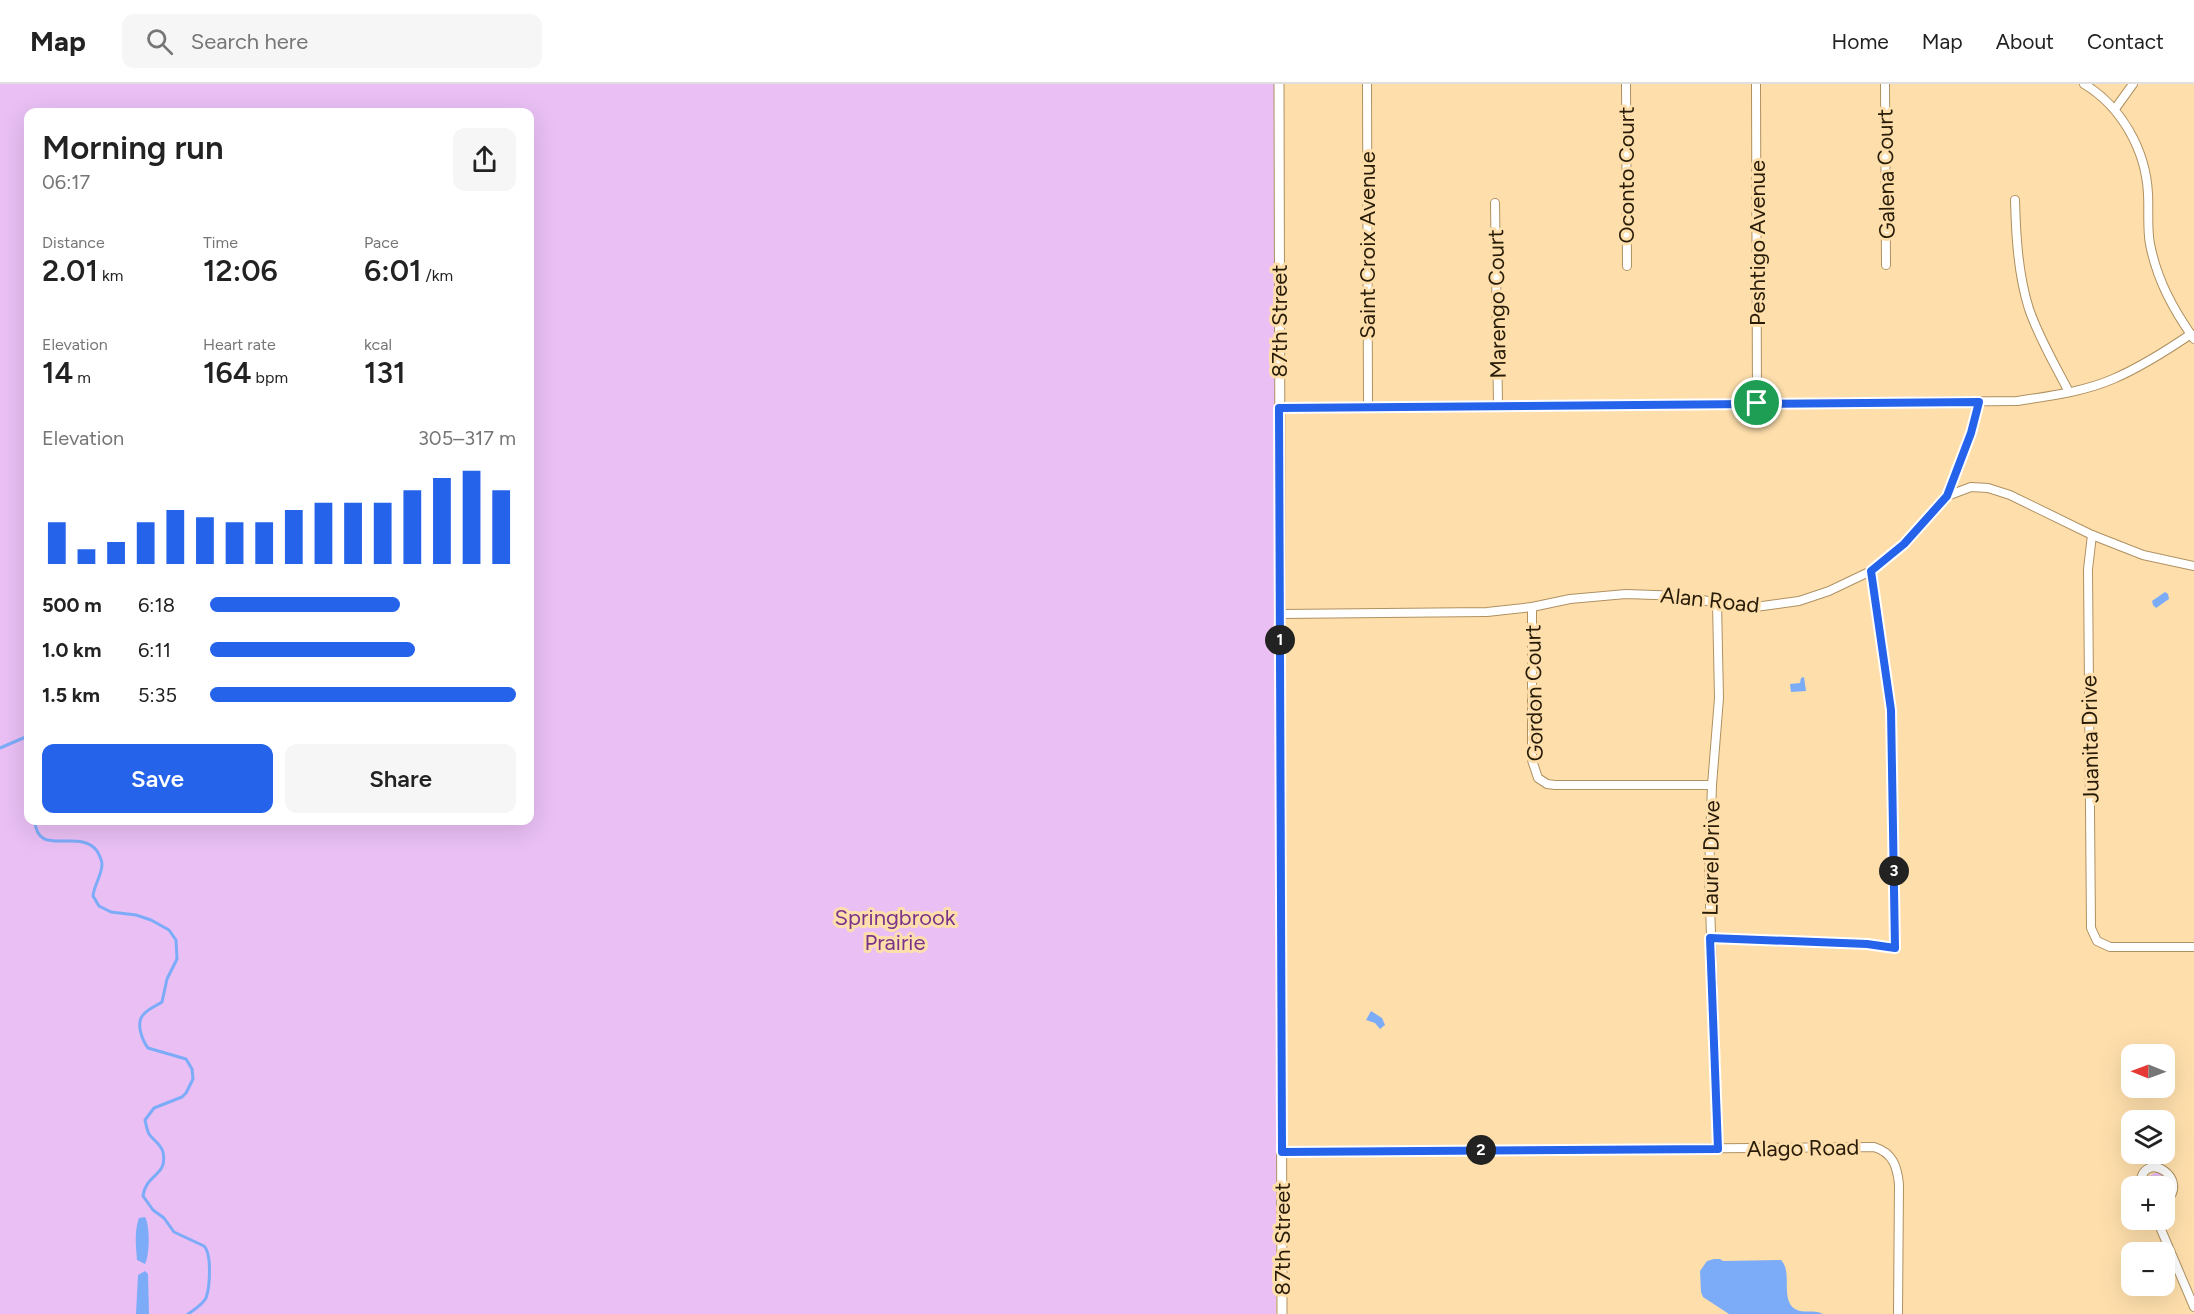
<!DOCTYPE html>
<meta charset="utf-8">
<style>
:root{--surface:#fff;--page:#f6f6f6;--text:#222;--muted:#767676;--line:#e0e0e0;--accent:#2563eb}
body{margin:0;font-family:Figtree,sans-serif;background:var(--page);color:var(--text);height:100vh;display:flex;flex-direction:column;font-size:22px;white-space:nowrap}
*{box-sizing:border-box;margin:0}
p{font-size:20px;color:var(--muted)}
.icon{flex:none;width:33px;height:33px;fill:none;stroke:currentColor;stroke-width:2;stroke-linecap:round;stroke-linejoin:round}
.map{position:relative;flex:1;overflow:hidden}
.panel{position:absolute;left:24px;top:24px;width:510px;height:717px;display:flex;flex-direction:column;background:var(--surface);border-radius:12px;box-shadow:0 6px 24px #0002}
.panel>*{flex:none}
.needle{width:39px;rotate:271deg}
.fabs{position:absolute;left:2121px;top:960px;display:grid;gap:12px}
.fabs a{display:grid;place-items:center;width:54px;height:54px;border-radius:12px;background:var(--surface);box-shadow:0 6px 24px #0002;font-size:30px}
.pin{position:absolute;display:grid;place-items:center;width:51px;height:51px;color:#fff;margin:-26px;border:3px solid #fff;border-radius:50%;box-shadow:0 2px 6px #0007}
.km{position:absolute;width:30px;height:30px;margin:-15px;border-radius:50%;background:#222;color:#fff;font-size:16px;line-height:30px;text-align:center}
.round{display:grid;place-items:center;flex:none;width:63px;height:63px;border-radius:12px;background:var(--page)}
.headline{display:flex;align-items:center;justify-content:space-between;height:102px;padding:0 18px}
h1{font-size:33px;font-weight:600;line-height:45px}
.figures{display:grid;grid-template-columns:repeat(3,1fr);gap:9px;height:102px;padding:6px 18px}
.figures div{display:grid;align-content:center}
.figures b{font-size:30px;font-weight:600}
.figures small{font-size:16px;font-weight:400}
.figures p{font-size:16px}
.chart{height:168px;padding:12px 18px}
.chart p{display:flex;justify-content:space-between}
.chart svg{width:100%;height:108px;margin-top:6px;stroke:var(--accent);stroke-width:6}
.action{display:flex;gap:12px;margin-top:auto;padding:12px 18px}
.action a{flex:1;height:69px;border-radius:12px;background:var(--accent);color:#fff;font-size:24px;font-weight:600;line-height:69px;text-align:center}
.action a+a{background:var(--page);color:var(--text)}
ul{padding:0 18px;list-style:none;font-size:20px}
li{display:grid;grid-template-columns:96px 72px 1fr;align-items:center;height:45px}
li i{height:15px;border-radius:8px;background:var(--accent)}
header{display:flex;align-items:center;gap:36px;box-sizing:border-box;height:84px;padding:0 30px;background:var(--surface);border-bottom:2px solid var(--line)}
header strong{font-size:28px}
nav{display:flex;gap:33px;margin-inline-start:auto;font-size:21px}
.search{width:420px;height:54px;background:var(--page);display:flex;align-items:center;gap:15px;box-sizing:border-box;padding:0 21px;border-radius:12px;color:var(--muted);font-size:22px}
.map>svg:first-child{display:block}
.green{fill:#e9bff4;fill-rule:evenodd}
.water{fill:#7cacf8}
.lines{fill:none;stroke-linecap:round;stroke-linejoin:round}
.stream{stroke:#7cacf8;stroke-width:3}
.minor-casing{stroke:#af9161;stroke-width:10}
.tertiary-casing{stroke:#af9161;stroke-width:11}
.minor{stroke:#fff;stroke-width:8}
.tertiary{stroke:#fff;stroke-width:9}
.route-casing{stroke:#fff;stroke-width:12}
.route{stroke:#2563eb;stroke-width:8}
.labels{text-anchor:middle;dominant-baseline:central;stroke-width:6;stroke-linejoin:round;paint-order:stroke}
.street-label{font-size:22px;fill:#281c08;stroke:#fedfac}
.park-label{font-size:22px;fill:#7a338b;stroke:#fedfac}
</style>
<header>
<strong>Map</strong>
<div class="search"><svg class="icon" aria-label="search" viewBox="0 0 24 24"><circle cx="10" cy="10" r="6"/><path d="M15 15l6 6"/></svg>Search here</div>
<nav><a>Home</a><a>Map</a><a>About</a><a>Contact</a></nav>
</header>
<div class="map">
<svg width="2194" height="1230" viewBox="0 0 2194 1230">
<rect width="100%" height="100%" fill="#fedfac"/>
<g class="green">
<path d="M0,0H1277L1279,391L1276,1230H0ZM28,28H530V736H28Z"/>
<path d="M2157,1088H2160L2170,1096L2169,1105L2165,1110L2164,1102H2147L2149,1092Z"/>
</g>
<g class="water">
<path d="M2165,508L2168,510L2169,515L2156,524L2153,521L2152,517Z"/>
<path d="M1804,593L1806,607L1791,608L1790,600L1800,599L1801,594Z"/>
<path d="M1371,927L1382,934L1385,941L1380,945L1375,939L1366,936Z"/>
<path d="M145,1133C150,1141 150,1171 145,1180L137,1176C136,1163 134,1147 139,1134Z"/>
<path d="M1714,1175H1720L1723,1177L1781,1176C1793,1188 1780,1215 1795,1225C1803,1230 1814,1225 1823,1230H1729L1703,1213L1701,1208L1700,1187L1707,1177Z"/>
<path d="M145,1187L148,1190L149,1230H136L138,1191Z"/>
</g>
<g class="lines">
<g class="stream">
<path d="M0,664L28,652"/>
<path d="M35,736C36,775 80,743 97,767C99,770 102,777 102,780C102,791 94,801 93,812L99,822L111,828L136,831L151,836L169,846L176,856L177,875L167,895L162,918C156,922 148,925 144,930C135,938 142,956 148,964L186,975L192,985L193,995L186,1009L182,1013L154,1024L145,1036C146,1041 147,1046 149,1050C153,1056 161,1060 163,1068C168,1093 146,1089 143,1112L153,1126L164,1134L174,1148L204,1162C212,1170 210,1203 206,1214C202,1221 194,1226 188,1230"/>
</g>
<g class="minor-casing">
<g id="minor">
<path d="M1367,0L1368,322"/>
<path d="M1626,0L1627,182"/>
<path d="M1756,0L1757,319"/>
<path d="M1885,0L1886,181"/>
<path d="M2084,0C2121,22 2146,66 2148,110C2149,127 2147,144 2150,160C2157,196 2173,225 2194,255"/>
<path d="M2115,25L2133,0"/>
<path d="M2015,116C2016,152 2018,190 2029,225C2039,254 2055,281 2069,308"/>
<path d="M1495,119L1498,321"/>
<path d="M1279,324L2017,317C2049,312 2083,308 2113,295C2141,283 2166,267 2191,250"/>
<path d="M1947,412L1971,349L1979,318"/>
<path d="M2092,451L2088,485L2091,844L2097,857L2110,863H2194"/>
<path d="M1717,519L1719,614L1712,701L1709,790L1718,1065"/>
<path d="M1532,523V676L1538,694L1547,700L1555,701H1712"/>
<path d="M1280,530L1487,528L1532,523L1570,515L1626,510L1683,512L1717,519L1755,523L1799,517L1829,507L1871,487L1904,460L1947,412L1971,403L1988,404L2010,411L2092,451L2143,471L2194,482"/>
<path d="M1710,854L1867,860L1895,864L1891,626L1871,487"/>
<path d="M1282,1068L1874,1063C1893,1069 1897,1082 1899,1100L1898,1230"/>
<path d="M2140,1102C2142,1061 2194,1097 2164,1118"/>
<path d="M2157,1136L2194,1223"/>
</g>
</g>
<g class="tertiary-casing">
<path id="tertiary" d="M1279,0L1282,1230"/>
</g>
<use href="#minor" class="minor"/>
<use href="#tertiary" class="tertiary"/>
</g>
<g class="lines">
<g class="route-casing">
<path id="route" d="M1979,318L1971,349L1947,412L1904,460L1871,487L1891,626L1895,864L1867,860L1710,854L1718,1065L1282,1068L1279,324Z"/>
</g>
<use href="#route" class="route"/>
</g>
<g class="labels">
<g class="street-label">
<text transform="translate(1886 90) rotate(-91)">Galena Court</text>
<text transform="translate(1626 91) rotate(-90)">Oconto Court</text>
<text transform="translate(1757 159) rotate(-90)">Peshtigo Avenue</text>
<text transform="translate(1367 161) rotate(-90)">Saint Croix Avenue</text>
<text transform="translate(1497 220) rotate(-91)">Marengo Court</text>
<text transform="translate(1279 237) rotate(-90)">87th Street</text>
<text transform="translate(1710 516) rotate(6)">Alan Road</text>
<text transform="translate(1534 609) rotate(-91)">Gordon Court</text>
<text transform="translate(2090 655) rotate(-91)">Juanita Drive</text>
<text transform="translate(1711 774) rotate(-89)">Laurel Drive</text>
<text transform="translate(1803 1064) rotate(-1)">Alago Road</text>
<text transform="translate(1282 1155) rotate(-90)">87th Street</text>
</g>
<g class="park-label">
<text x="895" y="833">Springbrook<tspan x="895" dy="25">Prairie</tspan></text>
</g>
</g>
</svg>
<div class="fabs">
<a><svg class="needle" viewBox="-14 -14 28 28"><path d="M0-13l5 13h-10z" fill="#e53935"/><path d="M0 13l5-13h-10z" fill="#767676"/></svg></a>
<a><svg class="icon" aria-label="layers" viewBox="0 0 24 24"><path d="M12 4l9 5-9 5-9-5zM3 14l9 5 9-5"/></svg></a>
<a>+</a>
<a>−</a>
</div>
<div class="pin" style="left:1757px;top:319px;background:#1e9e55"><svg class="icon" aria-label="arrive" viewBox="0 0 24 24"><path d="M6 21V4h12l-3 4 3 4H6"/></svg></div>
<b class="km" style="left:1280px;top:556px">1</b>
<b class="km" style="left:1481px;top:1066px">2</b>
<b class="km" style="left:1894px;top:787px">3</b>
<section class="panel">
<div class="headline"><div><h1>Morning run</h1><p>06:17</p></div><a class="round"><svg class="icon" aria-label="share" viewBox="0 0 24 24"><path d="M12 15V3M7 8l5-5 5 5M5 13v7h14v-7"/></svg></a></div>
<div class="figures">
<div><p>Distance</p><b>2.01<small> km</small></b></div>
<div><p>Time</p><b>12:06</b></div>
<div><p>Pace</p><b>6:01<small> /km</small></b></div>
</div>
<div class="figures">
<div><p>Elevation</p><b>14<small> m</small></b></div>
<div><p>Heart rate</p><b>164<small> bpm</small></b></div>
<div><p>kcal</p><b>131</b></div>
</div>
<div class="chart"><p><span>Elevation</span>305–317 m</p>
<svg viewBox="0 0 160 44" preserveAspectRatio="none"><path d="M5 44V27M15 44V38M25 44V35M35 44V27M45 44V22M55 44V25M65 44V27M75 44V27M85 44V22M95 44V19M105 44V19M115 44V19M125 44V14M135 44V9M145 44V6M155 44V14"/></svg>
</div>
<ul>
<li><b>500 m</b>6:18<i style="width:62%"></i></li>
<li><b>1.0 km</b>6:11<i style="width:67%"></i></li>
<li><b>1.5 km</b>5:35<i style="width:100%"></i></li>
</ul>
<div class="action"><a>Save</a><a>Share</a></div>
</section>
</div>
